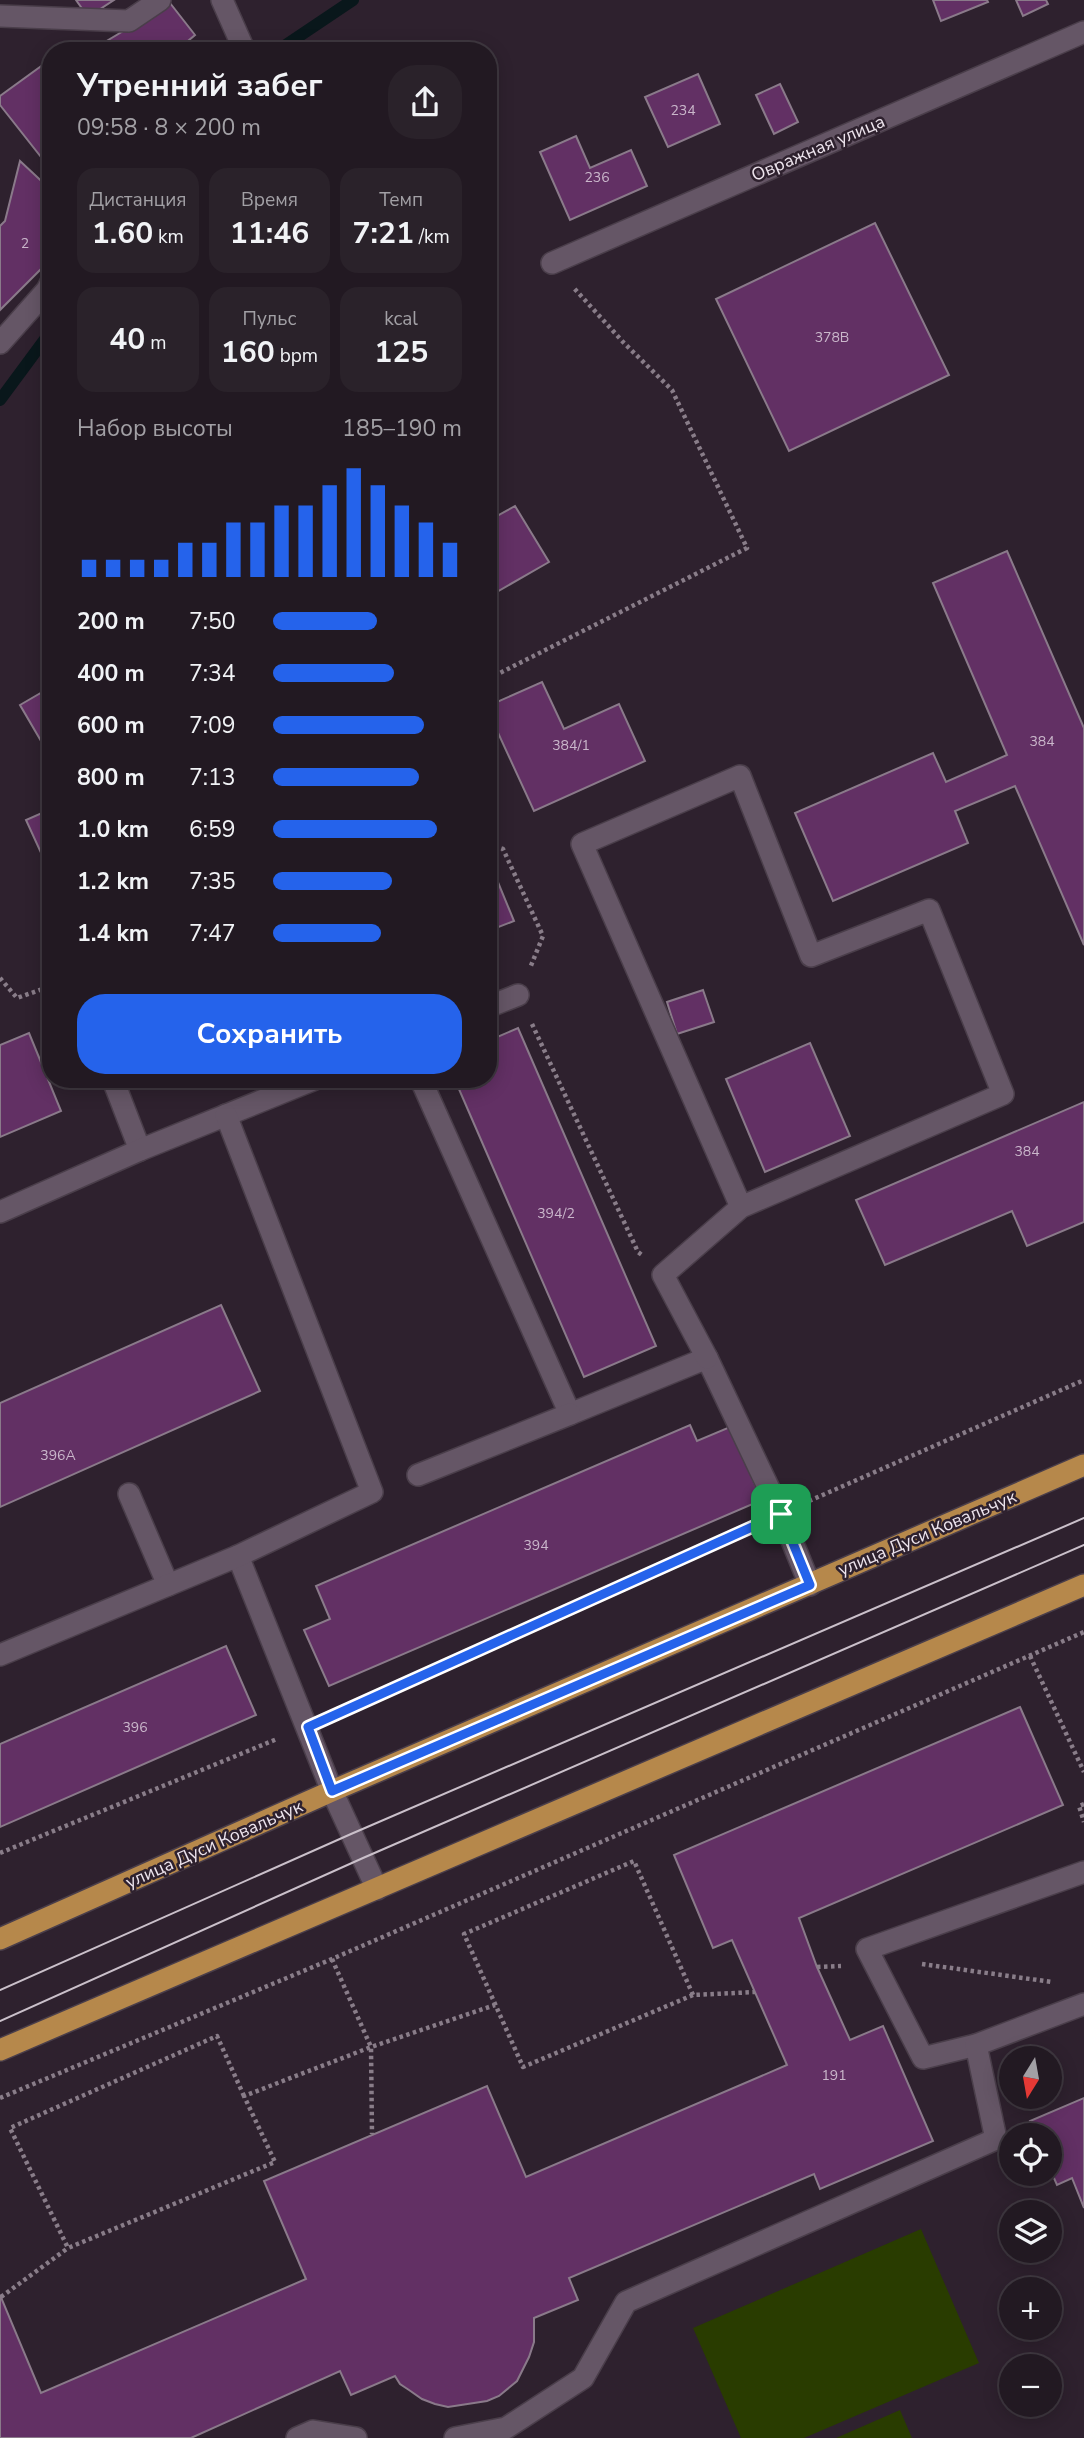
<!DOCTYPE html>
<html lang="ru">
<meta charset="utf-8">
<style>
:root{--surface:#221922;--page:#2a222a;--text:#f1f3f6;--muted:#a2a0a5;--line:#3f3840;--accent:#2563eb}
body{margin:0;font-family:"Nunito Sans",sans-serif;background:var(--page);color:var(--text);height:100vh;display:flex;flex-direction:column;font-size:26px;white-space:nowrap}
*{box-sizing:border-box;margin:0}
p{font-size:23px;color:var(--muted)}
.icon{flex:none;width:38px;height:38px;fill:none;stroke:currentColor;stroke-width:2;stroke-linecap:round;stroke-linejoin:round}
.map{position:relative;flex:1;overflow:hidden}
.details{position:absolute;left:42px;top:42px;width:455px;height:1046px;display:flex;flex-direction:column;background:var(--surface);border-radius:28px;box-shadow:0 4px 18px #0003,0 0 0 2px var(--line)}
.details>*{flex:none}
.needle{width:46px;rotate:191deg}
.buttons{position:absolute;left:999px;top:2046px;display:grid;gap:14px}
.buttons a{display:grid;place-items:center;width:63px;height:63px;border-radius:50%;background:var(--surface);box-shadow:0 4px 18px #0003,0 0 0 2px var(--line);font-size:35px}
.pin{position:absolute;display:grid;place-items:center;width:60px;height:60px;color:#fff;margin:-30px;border-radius:14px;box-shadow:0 4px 10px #0006}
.round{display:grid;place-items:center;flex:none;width:74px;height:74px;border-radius:28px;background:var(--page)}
.summary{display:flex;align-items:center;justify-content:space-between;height:119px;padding:0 35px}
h1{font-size:32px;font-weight:700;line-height:52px}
.stats{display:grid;grid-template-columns:repeat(3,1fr);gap:10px;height:119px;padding:7px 35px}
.stats div{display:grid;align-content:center;border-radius:18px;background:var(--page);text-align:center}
.stats b{font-size:30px;font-weight:700}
.stats small{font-size:19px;font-weight:400}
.stats p{font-size:19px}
.chart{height:196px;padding:14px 35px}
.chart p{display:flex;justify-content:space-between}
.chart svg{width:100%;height:126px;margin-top:7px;stroke:var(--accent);stroke-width:6}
.cta{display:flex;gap:14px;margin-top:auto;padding:14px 35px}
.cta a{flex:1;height:80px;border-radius:28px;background:var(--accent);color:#fff;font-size:28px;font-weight:700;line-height:80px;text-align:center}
ul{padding:0 35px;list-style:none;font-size:23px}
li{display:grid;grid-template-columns:112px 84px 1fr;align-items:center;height:52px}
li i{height:18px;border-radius:9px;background:var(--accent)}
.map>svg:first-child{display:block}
.green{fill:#293c00}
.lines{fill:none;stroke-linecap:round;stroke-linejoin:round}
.stream{stroke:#09171b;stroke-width:12}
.building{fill:#623064;stroke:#8a7a8a;stroke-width:2}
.lane-casing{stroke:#4a3e4a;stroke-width:24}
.street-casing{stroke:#4a3e4a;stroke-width:24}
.primary-casing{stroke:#4a3e4a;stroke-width:24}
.path{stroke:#897d89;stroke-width:4.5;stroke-dasharray:3.5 3.5;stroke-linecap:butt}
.lane{stroke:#655666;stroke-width:21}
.street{stroke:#655666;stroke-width:21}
.primary{stroke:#b6884b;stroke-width:21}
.tram{stroke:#cac0ca;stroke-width:2}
.route-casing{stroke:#fff;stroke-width:14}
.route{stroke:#2563eb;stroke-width:9}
.labels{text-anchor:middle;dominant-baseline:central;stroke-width:5;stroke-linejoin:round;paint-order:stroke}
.number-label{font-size:14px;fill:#cab7cb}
.street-label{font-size:18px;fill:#ede4ed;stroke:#2e212e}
</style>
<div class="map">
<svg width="1084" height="2438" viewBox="0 0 1084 2438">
<rect width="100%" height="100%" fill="#2e212e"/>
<g class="green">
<path d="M921,2229L979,2363L804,2438H741L693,2328Z"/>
<path d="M900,2410L912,2438H836Z"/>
</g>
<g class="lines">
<g class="stream">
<path d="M277,51L353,0"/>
<path d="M0,400L51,331"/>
</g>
</g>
<g class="building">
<path d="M76,0H114L88,17Z"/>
<path d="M933,0H987L988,2L941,21Z"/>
<path d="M1016,0H1046L1048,4L1023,16Z"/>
<path d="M170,3L195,35L176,51H90Z"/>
<path d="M51,59V156L45,162L0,105V96Z"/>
<path d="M698,74L720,124L668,147L645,97Z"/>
<path d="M780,84L798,122L774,134L756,95Z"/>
<path d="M576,136L590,168L631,150L647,186L570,220L540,152Z"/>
<path d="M20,161L51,190V259L0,310V226L5,221Z"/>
<path d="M875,223L949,375L789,451L716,299Z"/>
<path d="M515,506L549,562L488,597V521Z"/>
<path d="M1007,551L1084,728V945L1015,786L955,811L968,843L833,901L795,813L933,753L946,782L1007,755L933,583Z"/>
<path d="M542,682L564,729L619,704L645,761L534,811L488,711V706Z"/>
<path d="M51,687V758L20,705Z"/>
<path d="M51,809V851L42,855L26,820Z"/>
<path d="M488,858L514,921L488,931Z"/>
<path d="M703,990L714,1022L677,1034L667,1002Z"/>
<path d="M518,1028L656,1346L584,1377L455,1080H488V1041Z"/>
<path d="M29,1033L61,1111L0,1137V1045Z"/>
<path d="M810,1043L850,1136L765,1172L726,1079Z"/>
<path d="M1084,1102V1222L1027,1246L1012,1211L885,1265L856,1200Z"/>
<path d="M221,1305L260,1391L0,1507V1403Z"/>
<path d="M690,1425L697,1441L730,1427L762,1500L329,1686L304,1630L330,1619L316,1586Z"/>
<path d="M226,1646L256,1715L0,1827V1744Z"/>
<path d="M1020,1707L1063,1805L799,1918L817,1967L850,2040L883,2026L933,2141L820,2189L814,2174L569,2278L578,2300L534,2318V2342L529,2357L517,2381L499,2396L487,2401L448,2407L435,2404L422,2399L409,2390L400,2384L395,2376L351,2395L340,2371L191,2438H0V2295L41,2393L306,2279L264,2181L487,2086L526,2177L787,2065L732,1940L713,1948L674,1855Z"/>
<path d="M1084,2098V2208L1072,2178L1057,2185L1050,2169V2135H1036L1030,2121Z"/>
</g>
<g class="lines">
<g class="lane-casing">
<g id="lane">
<path d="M222,0L242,45L236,51"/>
<path d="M0,16L129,21L160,0"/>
<path d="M0,343L47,290L51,282"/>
<path d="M488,1007L518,995"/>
<path d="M113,1080L140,1150"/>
<path d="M421,1080L570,1414L707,1358L781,1514L810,1585"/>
<path d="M0,1212L140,1150L313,1080"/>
<path d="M707,1358L663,1275L741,1207L582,844L740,776L811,956L929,910L1003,1094L741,1207"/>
<path d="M418,1475L570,1414"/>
<path d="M129,1494L168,1585"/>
<path d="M238,1556L332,1791L377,1889"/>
<path d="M0,1655L238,1556L372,1492L226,1115"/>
<path d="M976,2045L923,2058L867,1949L1084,1872"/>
<path d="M297,2438L313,2431L356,2438"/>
<path d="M455,2438L506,2428L583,2378L626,2302L996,2139L976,2045L1084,2004"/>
</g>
</g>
<g class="street-casing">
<path id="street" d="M552,263L1084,32"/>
</g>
<g class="primary-casing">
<g id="primary">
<path d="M0,1939L332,1791L1084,1465"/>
<path d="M0,2050L1084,1585"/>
</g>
</g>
<g class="path">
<path d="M488,679L747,548L672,390L624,343L573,287"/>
<path d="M488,844L503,849L543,936L530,968"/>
<path d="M0,978L17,998L51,986"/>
<path d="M532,1024L638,1252L642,1255"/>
<path d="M809,1501L1084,1380"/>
<path d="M1030,1656L1084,1772"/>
<path d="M334,1715L753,1526"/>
<path d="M1084,1804L1079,1806L1084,1822"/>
<path d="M0,1853L277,1739"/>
<path d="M332,1959L371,2047L372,2134"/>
<path d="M922,1964L1052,1982"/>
<path d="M817,1967L841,1966"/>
<path d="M693,1995L634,1861L464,1934L523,2067L693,1995L755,1992"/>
<path d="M244,2096L217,2036L10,2128L68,2248L275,2162L244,2096L371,2047L495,2005"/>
<path d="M0,2098L332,1959L1084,1632"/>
<path d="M1,2297L68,2248"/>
</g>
<use href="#lane" class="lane"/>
<use href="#street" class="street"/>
<use href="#primary" class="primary"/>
<g class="tram">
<path d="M0,1990L351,1834L1084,1518"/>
<path d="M0,2021L363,1858L1084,1545"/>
</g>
</g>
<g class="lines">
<g class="route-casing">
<path id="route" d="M781,1514L810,1585L332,1791L308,1727Z"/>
</g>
<use href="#route" class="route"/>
</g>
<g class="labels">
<g class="number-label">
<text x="683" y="110">234</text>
<text x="597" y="177">236</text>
<text x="25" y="243">2</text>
<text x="832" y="337">378В</text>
<text x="1042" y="741">384</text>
<text x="571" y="745">384/1</text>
<text x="1027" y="1151">384</text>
<text x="556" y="1213">394/2</text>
<text x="58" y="1455">396А</text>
<text x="536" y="1545">394</text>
<text x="135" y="1727">396</text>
<text x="834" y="2075">191</text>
</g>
<g class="street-label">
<text transform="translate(818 148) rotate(-23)">Овражная улица</text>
<text transform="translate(927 1533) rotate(-23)">улица Дуси Ковальчук</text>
<text transform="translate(214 1844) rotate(-24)">улица Дуси Ковальчук</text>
</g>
</g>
</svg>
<div class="buttons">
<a><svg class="needle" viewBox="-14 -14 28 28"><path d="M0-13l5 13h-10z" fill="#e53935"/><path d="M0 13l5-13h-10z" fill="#a2a0a5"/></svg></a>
<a><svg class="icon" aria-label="locate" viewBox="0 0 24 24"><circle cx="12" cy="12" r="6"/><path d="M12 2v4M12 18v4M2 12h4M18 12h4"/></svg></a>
<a><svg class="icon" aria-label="layers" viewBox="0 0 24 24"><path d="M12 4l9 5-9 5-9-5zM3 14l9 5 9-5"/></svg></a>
<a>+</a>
<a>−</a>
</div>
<div class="pin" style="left:781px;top:1514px;background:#1e9e55"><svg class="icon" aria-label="arrive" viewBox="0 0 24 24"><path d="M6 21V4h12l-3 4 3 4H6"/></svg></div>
<section class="details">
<div class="summary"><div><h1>Утренний забег</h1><p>09:58 · 8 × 200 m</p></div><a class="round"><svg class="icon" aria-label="share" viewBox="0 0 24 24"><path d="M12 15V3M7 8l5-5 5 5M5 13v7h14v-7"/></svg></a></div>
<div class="stats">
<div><p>Дистанция</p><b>1.60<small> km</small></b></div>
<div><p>Время</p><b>11:46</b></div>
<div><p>Темп</p><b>7:21<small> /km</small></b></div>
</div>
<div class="stats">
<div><b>40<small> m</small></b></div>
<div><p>Пульс</p><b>160<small> bpm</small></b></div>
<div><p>kcal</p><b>125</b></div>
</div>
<div class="chart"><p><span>Набор высоты</span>185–190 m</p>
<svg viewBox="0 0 160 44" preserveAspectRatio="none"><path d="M5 44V38M15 44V38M25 44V38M35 44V38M45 44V32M55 44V32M65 44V25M75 44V25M85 44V19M95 44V19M105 44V12M115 44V6M125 44V12M135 44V19M145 44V25M155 44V32"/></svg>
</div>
<ul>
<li><b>200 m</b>7:50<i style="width:55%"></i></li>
<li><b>400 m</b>7:34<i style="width:64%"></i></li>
<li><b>600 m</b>7:09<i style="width:80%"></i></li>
<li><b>800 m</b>7:13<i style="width:77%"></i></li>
<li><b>1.0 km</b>6:59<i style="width:87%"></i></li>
<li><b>1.2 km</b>7:35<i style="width:63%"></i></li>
<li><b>1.4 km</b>7:47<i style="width:57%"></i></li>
</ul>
<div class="cta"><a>Сохранить</a></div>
</section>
</div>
